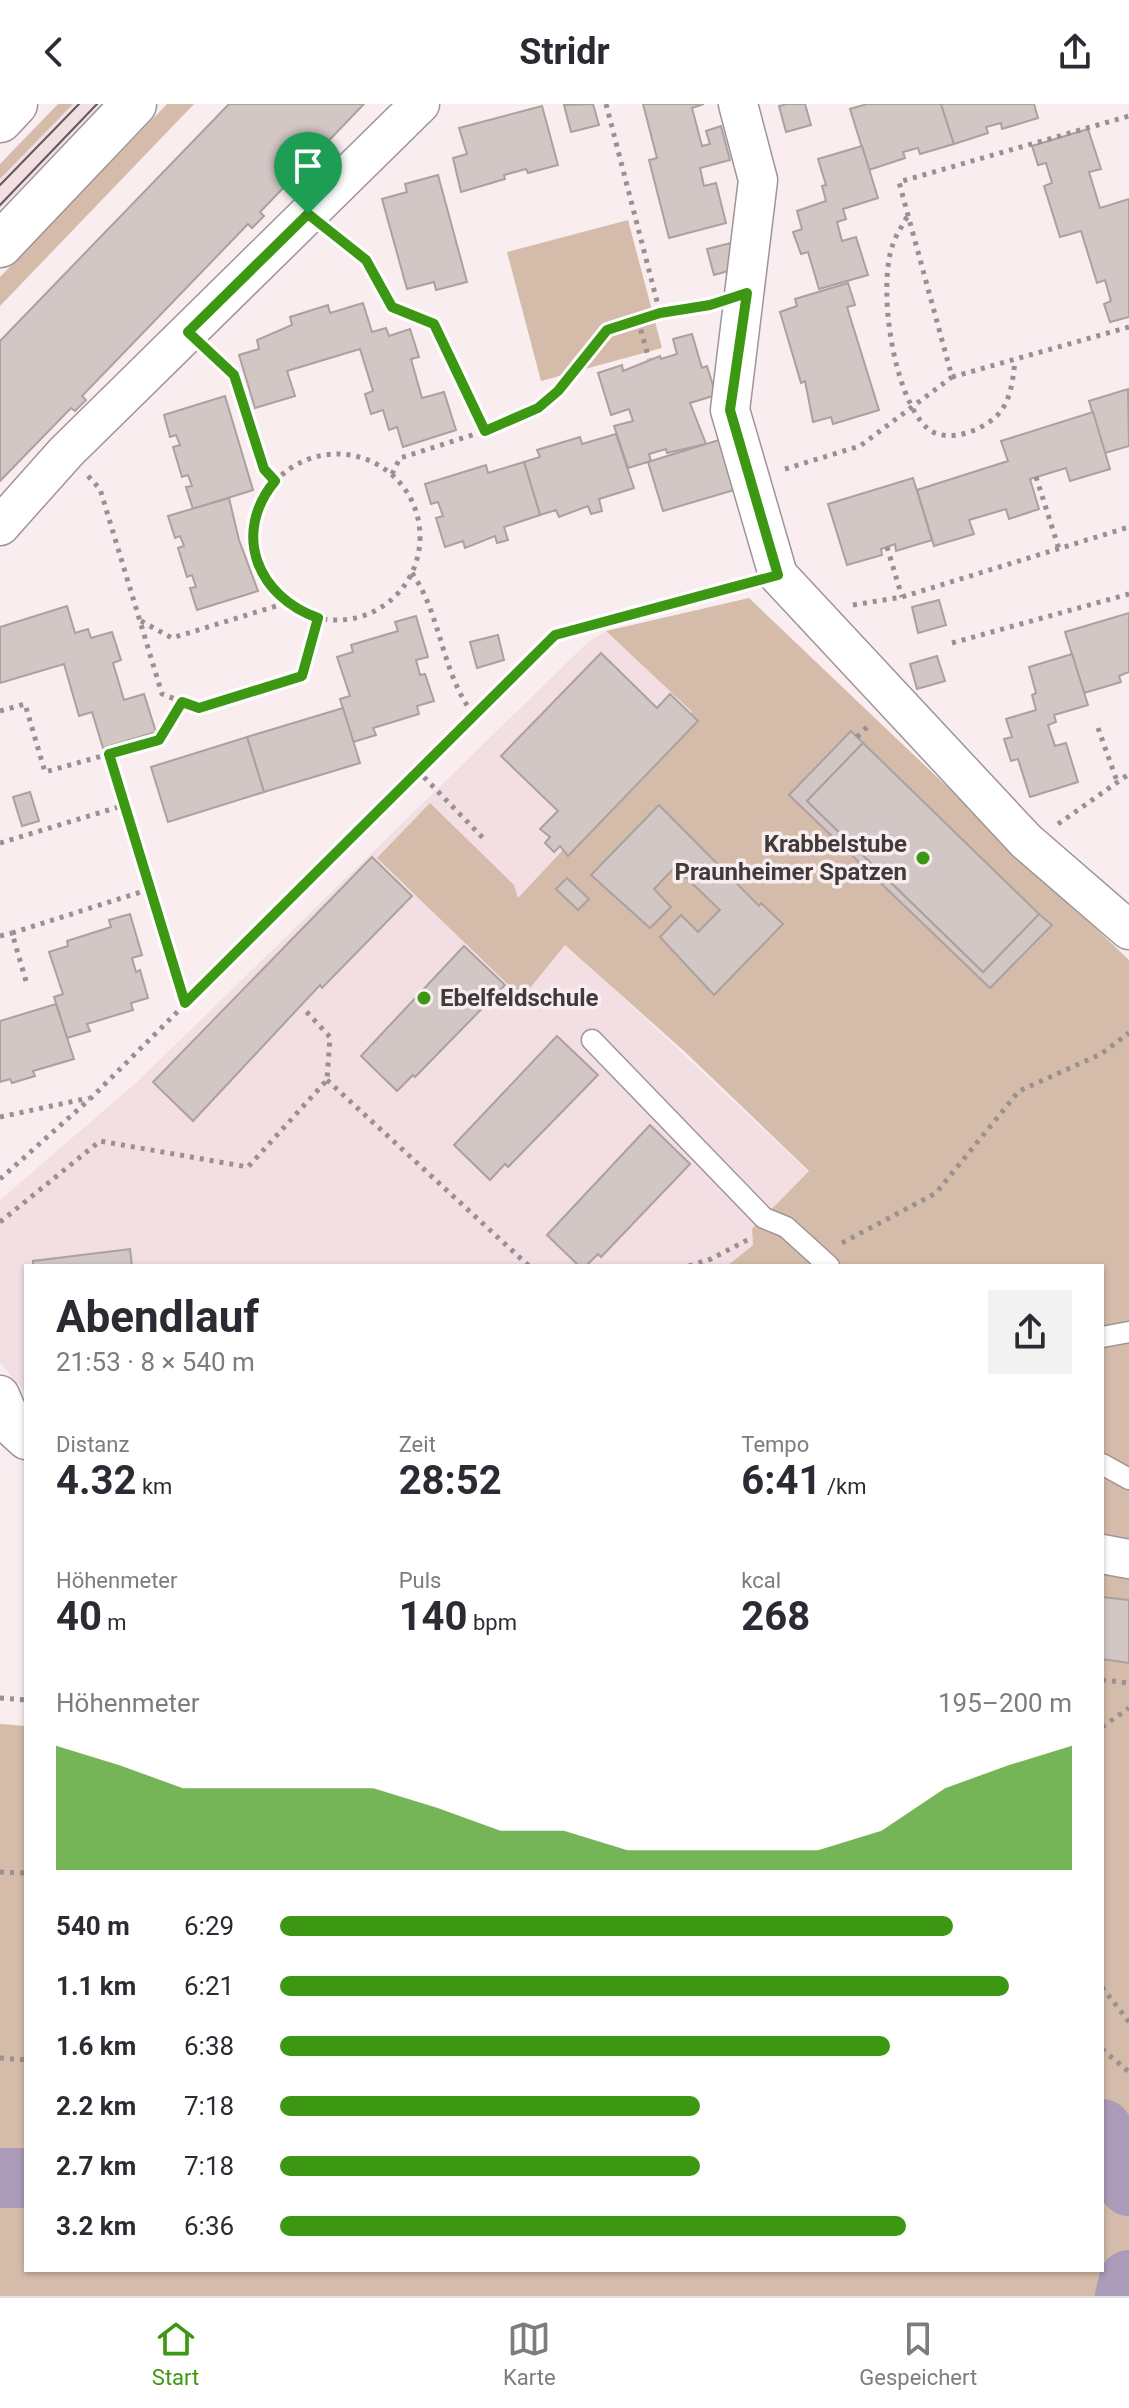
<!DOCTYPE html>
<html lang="de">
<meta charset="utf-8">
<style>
:root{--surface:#fff;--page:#f2f2f3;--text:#2b2b33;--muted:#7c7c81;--line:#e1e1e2;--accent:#3c9712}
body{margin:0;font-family:Roboto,sans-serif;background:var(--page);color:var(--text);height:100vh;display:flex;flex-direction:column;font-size:30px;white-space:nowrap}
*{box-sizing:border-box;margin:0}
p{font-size:26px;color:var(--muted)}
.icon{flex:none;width:44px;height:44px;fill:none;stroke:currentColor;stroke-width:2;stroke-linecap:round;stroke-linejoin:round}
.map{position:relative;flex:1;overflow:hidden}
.sheet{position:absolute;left:24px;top:1160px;width:1080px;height:1008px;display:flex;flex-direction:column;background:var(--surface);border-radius:0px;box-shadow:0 2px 6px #0004}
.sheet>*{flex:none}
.pin{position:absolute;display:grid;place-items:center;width:68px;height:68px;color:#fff;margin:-82px -34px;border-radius:50% 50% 50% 0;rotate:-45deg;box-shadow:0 0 8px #0007}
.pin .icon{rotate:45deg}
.round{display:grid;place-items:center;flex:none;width:84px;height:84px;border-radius:0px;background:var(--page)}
.headline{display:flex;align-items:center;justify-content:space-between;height:136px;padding:0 32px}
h1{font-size:44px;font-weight:700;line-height:60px}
.metrics{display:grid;grid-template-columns:repeat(3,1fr);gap:12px;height:136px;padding:8px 32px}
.metrics div{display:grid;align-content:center}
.metrics b{font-size:40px;font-weight:700}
.metrics small{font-size:22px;font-weight:400}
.metrics p{font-size:22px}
.chart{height:224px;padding:16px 32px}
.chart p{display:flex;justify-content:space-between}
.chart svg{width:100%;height:144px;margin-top:8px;fill:var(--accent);opacity:.7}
ul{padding:0 32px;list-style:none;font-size:26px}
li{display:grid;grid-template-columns:128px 96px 1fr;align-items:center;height:60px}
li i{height:20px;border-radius:10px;background:var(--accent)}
header{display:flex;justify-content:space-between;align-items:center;height:104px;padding:0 32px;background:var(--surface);font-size:36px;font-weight:700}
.dock{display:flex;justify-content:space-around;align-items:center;height:112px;border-top:2px solid var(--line);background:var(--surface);font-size:22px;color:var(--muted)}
.dock a{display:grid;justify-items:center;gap:4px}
.dock .selected{color:var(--accent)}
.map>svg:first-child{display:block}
.built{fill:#f3dfe3}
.green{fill:#d5bcaa}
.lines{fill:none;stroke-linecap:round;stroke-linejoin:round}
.river{stroke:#aa9bb9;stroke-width:60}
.building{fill:#d2c7c5;stroke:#aba19f;stroke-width:2}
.lane-casing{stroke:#9f9497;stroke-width:23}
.street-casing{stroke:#9f9497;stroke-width:41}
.secondary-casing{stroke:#9f9497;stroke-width:47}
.path{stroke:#999092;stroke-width:5;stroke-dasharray:4 6;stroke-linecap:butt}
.lane{stroke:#fff;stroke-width:20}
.street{stroke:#fff;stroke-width:38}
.secondary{stroke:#fff;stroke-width:44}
.tram{stroke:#5e5859;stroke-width:2}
.route-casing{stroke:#fff;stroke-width:16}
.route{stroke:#3c9712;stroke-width:10}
.poi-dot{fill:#3c9712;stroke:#f9edf0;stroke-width:3}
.labels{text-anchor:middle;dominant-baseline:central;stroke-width:7;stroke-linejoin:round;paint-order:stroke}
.poi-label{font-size:24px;font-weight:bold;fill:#3f3a3b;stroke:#f9edf0;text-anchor:end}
</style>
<header><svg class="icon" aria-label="back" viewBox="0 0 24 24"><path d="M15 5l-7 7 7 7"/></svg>Stridr<svg class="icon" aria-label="share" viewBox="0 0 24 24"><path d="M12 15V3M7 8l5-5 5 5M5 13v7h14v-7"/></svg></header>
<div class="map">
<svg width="1129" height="2192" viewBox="0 0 1129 2192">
<rect width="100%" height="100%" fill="#f9edf0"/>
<g class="built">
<path d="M73,0H117L0,120V75Z"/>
<path d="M606,527L692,608L518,795L809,1068L752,1125L753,1141L727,1162H26V1289L0,1259V1096L137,978L588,538Z"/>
</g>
<g class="green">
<path d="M58,0H73L0,75V60Z"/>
<path d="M167,0H194L0,202V173Z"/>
<path d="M628,116L662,244L541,277L507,148Z"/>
<path d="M749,494L1129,856V2192H0V1620L26,1622V2166H1102V1162H727L753,1141L752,1125L809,1067L685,948L565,841L522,894L377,754L430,699L514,781L518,794L692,608L606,527Z"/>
</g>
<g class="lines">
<g class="river">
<path d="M1102,2025L1126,2063L1129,2082"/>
<path d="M0,2074H26"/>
<path d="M1125,2192L1129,2176"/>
</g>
</g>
<g class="building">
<path d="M229,0H364L260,108L264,112L252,124L248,120L82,292L86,296L75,307L71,304L0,377V237Z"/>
<path d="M593,0L599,21L571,28L564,1Z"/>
<path d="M643,0H704L692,4L702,42L710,40L706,27L721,22L730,56L700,64L704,82L716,79L726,119L669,134L649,56L657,54Z"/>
<path d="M787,0H805L811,21L786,28L779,2Z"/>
<path d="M867,0H941L954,40L920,50L918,44L903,48L905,54L869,66L850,5Z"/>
<path d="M941,0H1034L1038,14L1002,25L1001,19L986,23L988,29L954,40Z"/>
<path d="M542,2L558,61L528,69L526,65L504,71L505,75L461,88L453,54L467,50L459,24Z"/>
<path d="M1088,25L1101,65L1089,68L1100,104L1129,95V213L1110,218L1104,200L1111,197L1105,176L1097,179L1081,127L1060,133L1044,82L1052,79L1046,59L1038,61L1032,42Z"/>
<path d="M862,42L878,94L843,105L846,115L837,118L842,137L856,133L868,171L819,185L808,148L801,150L793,128L802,125L797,107L826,97L822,82L826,81L818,55Z"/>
<path d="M438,71L467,178L436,186L434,178L407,185L382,95L407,88L405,80Z"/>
<path d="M735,138L742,163L714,171L707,145Z"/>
<path d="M848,179L855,201L847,203L879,306L833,320L831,313L813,318L805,277L801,279L780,208L797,202L795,195Z"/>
<path d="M363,199L372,228L386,224L389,232L410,225L419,253L411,255L422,294L444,288L456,326L403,343L397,323L389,326L383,306L371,310L365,290L373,287L360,245L287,267L295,292L255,304L239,251L259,245L257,236L292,221L290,213L328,201L330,209Z"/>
<path d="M692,230L702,264L707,262L716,291L690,299L706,340L667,349L666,345L649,350L651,357L628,364L614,322L633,317L629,305L611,311L598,269L622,261L623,267L660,252L661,255L677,250L673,235Z"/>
<path d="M1128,285L1129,342L1105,349L1089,297Z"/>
<path d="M225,292L253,386L193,405L186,383L192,382L188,371L182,373L173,343L180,341L176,331L170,333L164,311Z"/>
<path d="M1093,308L1110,365L1070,377L1066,364L1030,375L1039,405L1009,415L1006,405L969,416L974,430L934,442L917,386L1008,357L1001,337Z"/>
<path d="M616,330L634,384L599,395L602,407L591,410L588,402L559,413L556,406L540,411L524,358L540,353L537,346L580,333L582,340Z"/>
<path d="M719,336L734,386L663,407L648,358Z"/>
<path d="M524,358L540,411L504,423L508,436L497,439L495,432L465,444L463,437L445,443L436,414L443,412L438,398L431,400L425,380L486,361L488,369Z"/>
<path d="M913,374L932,436L896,447L895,440L881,445L882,451L847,461L828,400Z"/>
<path d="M229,394L239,436L258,487L197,506L190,484L196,483L192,471L187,473L178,444L184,442L180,432L175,434L168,412Z"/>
<path d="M939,496L946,521L918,529L912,503Z"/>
<path d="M67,502L75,529L88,525L91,534L112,528L121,556L113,559L124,596L144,590L156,628L103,644L92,608L79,612L64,560L0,579V523Z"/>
<path d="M1129,509V568L1119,572L1121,578L1084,589L1065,528Z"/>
<path d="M416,512L428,553L416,556L420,571L425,570L434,597L417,602L419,610L373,624L376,631L353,638L340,595L350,592L337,553L353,548L351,541L398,527L395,518Z"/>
<path d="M498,531L504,556L477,564L470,538Z"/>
<path d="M601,549L657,604L670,590L698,617L568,752L560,742L554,748L545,739L550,733L540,725L558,707L501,652Z"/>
<path d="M1072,550L1088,601L1054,611L1056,618L1048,621L1055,642L1066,639L1078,678L1030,693L1018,655L1011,657L1004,635L1012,633L1006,615L1036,606L1032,591L1036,589L1029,563Z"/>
<path d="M937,552L945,577L917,585L910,560Z"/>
<path d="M343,604L360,659L264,688L247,633Z"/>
<path d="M851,627L863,639L807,697L983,868L1039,810L1052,821L990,884L789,691Z"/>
<path d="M247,633L264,688L168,718L151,663Z"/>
<path d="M863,639L1039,810L983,868L807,697Z"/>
<path d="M30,688L39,717L22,722L13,693Z"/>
<path d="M659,701L759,802L761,799L783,820L714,891L660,833L681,811L698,828L720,806L675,763L654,785L671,803L650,824L591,771Z"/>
<path d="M372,753L412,792L322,884L320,881L193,1017L153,978Z"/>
<path d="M567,774L589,795L578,806L556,785Z"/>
<path d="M130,810L142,851L132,854L136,868L140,866L148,894L131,899L133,906L87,920L90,927L67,934L54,893L63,890L49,848L68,842L67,837L111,823L109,816Z"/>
<path d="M464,842L505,881L415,973L413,971L397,987L361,952Z"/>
<path d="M56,900L74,955L33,967L35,972L12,979L10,975L0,978V917Z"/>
<path d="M557,932L598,971L508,1063L505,1060L490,1076L454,1041Z"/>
<path d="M650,1021L690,1060L601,1153L598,1150L586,1162H579L547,1131Z"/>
<path d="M130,1145L132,1162H33V1157Z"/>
<path d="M1102,1493L1129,1496V1559L1102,1555Z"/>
</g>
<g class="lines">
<g class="lane-casing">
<g id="lane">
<path d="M592,936L764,1114L786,1123L829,1162"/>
<path d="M1102,1233L1129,1228"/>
<path d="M1102,1360L1129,1375"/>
</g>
</g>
<g class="street-casing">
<g id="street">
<path d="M738,0L758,76L730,306L778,471L1026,737L1129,826"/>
<path d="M0,422L66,348L420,0"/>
<path d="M0,1291L15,1326L26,1336"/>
<path d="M1102,1450L1129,1455"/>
</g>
</g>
<g class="secondary-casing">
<g id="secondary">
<path d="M0,16L15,0"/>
<path d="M0,141L134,0"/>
</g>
</g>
<g class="path">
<path d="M606,0L660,209L707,202"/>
<path d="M907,113C902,122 896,131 893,140C877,183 893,292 927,324C947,342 990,325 1003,304C1012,289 1013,273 1015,257"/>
<path d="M334,130L366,156L392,203L434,220L485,327"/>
<path d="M638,216L649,255"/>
<path d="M212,251L234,271L264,365L275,377"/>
<path d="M952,273L1129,223"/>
<circle cx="337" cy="433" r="83"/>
<path d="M785,365L860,342L952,273L899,78L1129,12"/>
<path d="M392,370L400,354L485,327L538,304L558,287L607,226L660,209"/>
<path d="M88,372L100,385L162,590L199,604L302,572L318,514"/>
<path d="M1036,373L1059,445"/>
<path d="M887,443L902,493"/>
<path d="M412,469C442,512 441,569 474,611"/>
<path d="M853,501L902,493L1129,423"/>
<path d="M141,517L172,534L286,499"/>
<path d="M952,539L1129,490"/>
<path d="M0,607L25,600L45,668L159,636L182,598"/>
<path d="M1098,624L1118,680"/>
<path d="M857,633L869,621"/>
<path d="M109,650L185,899"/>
<path d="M417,666L486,737"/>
<path d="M1058,720L1129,670"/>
<path d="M0,739L125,701"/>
<path d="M0,832L12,829"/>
<path d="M26,877L12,829L150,785"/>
<path d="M327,976L529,1162"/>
<path d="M0,1013L89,994"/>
<path d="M0,1075L91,994L555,531L746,480"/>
<path d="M0,1118L100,1037L248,1063L327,976L330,933L304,905"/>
<path d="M842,1139L936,1089L1019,987L1101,950L1129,929"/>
<path d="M689,1162L711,1155L751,1134"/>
<path d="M1102,1576L1129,1579"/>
<path d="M0,1594L26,1596"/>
<path d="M1102,1623L1129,1604"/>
<path d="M0,1768L26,1769"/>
<path d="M1102,1883L1129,1918"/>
<path d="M1102,1945L1129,1968"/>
<path d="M0,1954L26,1956"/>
</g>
<use href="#lane" class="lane"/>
<use href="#street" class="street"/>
<use href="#secondary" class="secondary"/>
<g class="tram">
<path d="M0,81L79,0"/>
<path d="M0,101L97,0"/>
</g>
</g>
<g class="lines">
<g class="route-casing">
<path id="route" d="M308,110L366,156L392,203L434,220L485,327L538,304L558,287L607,226L660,209L710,201L747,189L730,306L778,471L555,531L185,899L109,650L159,636L182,598L199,604L302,572L318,514C258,493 231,430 275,377L264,365L234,271L188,228Z"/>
</g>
<use href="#route" class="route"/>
</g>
<g class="poi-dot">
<circle cx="923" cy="754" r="8"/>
<circle cx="424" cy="894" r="8"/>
</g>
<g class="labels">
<g class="poi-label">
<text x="907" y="740">Krabbelstube<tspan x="907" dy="28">Praunheimer Spatzen</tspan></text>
<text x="440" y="894" text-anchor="start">Ebelfeldschule</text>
</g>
</g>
</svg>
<div class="pin" style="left:308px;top:110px;background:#1e9e55"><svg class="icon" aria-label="arrive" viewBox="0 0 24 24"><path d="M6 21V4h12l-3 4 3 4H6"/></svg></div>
<section class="sheet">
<div class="headline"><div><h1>Abendlauf</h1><p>21:53 · 8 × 540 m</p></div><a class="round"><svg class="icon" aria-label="share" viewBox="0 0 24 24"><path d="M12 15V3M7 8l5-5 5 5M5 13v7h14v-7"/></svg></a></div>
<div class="metrics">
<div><p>Distanz</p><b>4.32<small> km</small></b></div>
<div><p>Zeit</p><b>28:52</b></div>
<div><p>Tempo</p><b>6:41<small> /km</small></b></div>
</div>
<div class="metrics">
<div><p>Höhenmeter</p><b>40<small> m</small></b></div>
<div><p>Puls</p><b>140<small> bpm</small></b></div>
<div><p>kcal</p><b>268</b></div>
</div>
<div class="chart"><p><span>Höhenmeter</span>195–200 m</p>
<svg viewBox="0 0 160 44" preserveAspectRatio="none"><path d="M0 44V6L10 12L20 19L30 19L40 19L50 19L60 25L70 32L80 32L90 38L100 38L110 38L120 38L130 32L140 19L150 12L160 6V44z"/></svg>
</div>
<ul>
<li><b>540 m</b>6:29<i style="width:85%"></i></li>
<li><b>1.1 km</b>6:21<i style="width:92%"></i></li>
<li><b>1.6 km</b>6:38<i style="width:77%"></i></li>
<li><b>2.2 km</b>7:18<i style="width:53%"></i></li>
<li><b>2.7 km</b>7:18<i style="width:53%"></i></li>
<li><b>3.2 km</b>6:36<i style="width:79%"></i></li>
</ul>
</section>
</div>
<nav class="dock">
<a class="selected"><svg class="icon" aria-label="home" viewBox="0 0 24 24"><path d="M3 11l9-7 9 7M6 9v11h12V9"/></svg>Start</a>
<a><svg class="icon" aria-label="map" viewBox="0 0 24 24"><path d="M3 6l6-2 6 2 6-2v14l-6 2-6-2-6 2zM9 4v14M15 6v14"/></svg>Karte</a>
<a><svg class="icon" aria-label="saved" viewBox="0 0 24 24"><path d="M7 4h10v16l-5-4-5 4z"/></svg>Gespeichert</a>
</nav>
